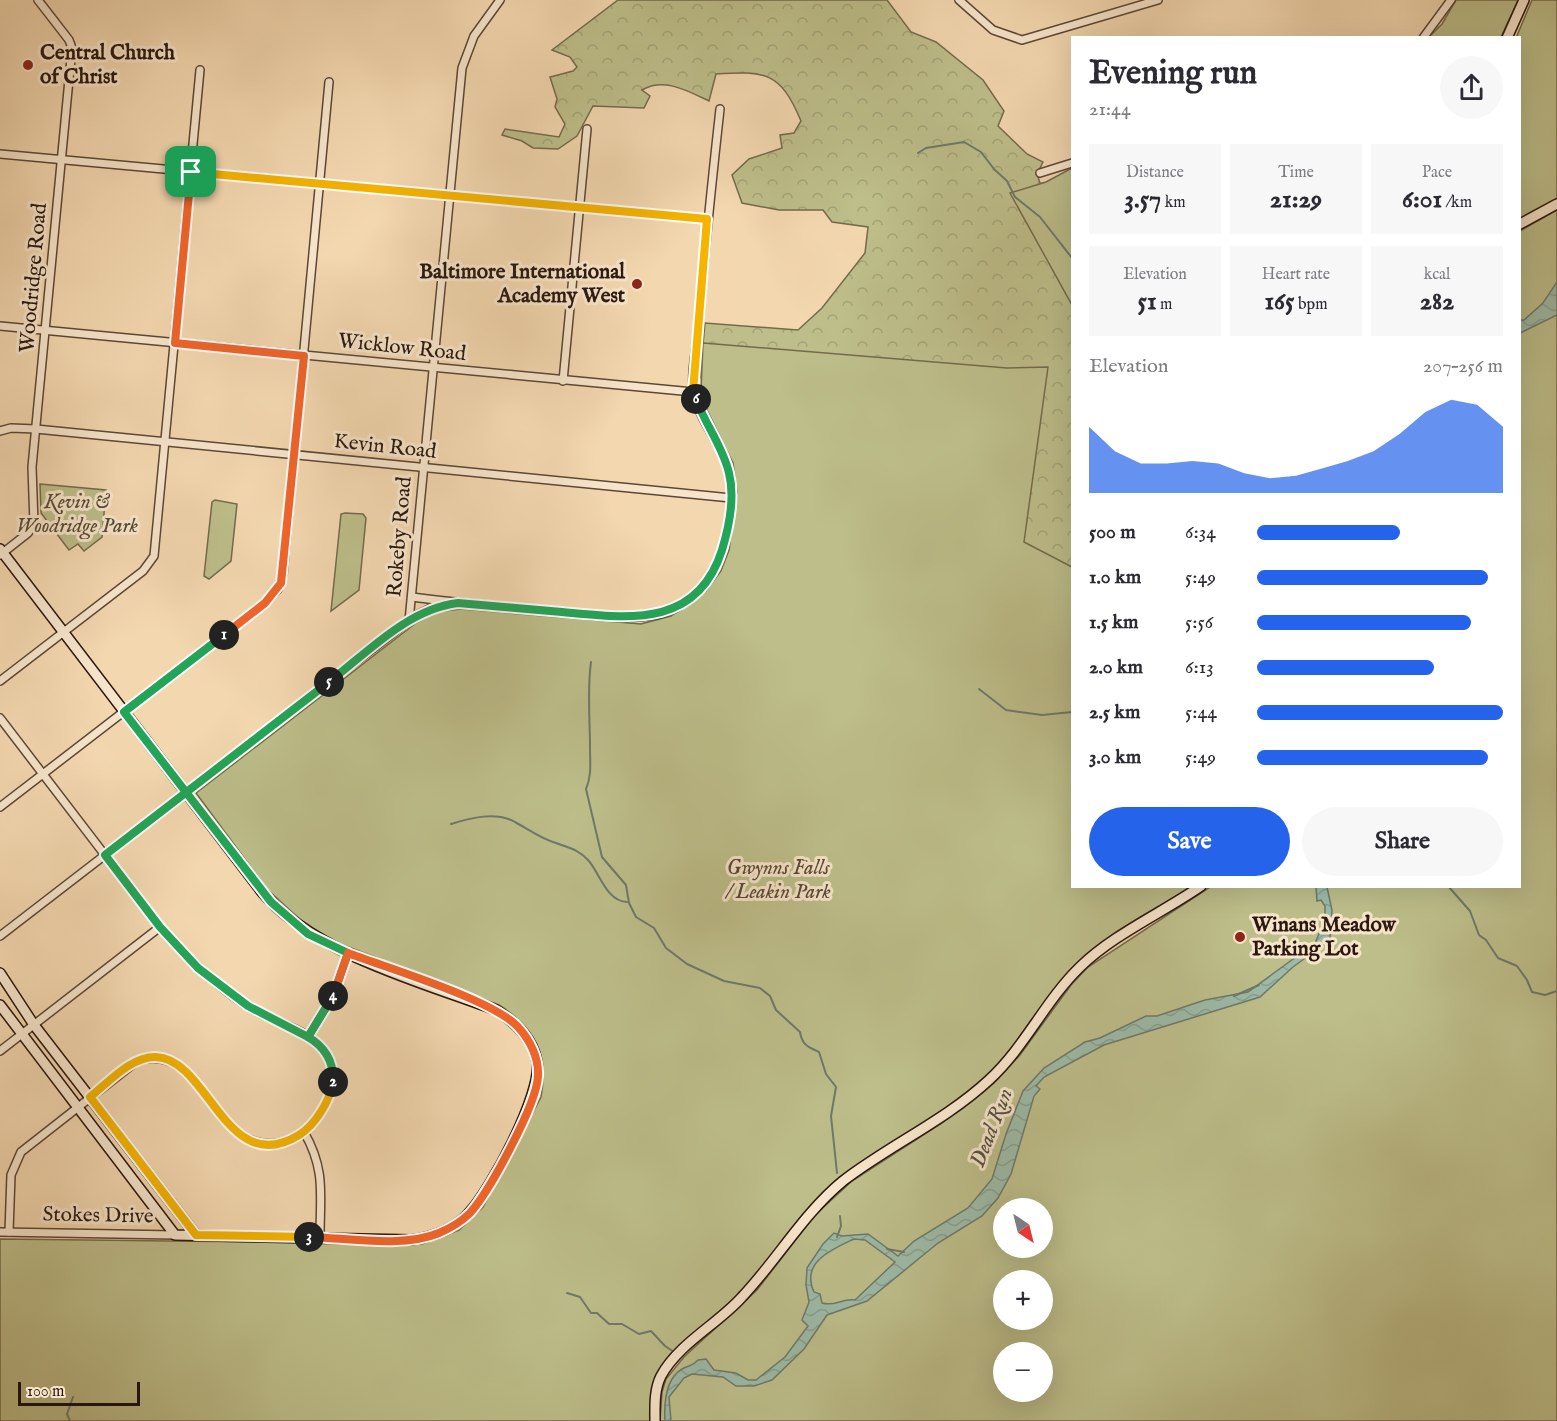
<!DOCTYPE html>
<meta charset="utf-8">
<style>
:root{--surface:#fff;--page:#f7f7f7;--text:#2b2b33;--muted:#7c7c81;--accent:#2563eb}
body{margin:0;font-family:"IM FELL English",serif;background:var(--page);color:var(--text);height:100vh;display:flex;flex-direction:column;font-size:22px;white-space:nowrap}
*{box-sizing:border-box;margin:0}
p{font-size:20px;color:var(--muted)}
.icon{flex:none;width:33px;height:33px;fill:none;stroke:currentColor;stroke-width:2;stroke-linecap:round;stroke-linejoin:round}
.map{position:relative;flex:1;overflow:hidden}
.sheet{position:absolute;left:1071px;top:36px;width:450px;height:852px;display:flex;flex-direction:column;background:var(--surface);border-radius:0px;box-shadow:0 6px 24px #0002}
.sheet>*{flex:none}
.needle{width:39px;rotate:145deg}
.controls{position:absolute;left:993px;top:1198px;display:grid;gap:12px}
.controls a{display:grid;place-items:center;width:60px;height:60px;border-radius:50%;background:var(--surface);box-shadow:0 6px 24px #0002;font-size:30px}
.scale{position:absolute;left:18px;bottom:15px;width:122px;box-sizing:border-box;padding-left:6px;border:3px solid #2a170f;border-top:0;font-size:16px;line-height:21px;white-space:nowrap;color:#2a170f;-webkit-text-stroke:4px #f7e5cb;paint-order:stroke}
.pin{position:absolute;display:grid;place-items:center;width:51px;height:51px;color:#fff;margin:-26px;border-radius:12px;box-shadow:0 3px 9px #0006}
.km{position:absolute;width:30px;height:30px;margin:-15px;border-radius:50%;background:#222;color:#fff;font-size:16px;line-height:30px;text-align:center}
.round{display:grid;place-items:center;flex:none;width:63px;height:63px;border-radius:32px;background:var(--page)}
.headline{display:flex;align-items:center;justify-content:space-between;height:102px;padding:0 18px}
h1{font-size:33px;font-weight:700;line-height:45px}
.stats{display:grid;grid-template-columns:repeat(3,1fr);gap:9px;height:102px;padding:6px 18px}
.stats div{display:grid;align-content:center;border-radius:0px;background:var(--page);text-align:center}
.stats b{font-size:26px;font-weight:700}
.stats small{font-size:16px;font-weight:400}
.stats p{font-size:16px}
.chart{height:168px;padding:12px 18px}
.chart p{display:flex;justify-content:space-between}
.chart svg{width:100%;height:108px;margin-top:6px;fill:var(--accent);opacity:.7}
.button{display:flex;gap:12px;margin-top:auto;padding:12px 18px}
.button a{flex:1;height:69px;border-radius:36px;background:var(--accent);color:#fff;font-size:24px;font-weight:700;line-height:69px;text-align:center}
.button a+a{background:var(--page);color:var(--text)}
ul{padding:0 18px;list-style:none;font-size:20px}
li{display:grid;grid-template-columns:96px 72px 1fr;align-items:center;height:45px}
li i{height:15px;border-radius:8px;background:var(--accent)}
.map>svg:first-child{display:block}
.forest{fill:url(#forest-crowns);stroke:#746a4c;stroke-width:1.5}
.park{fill:#bdbe8a;stroke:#746a4c;stroke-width:1.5;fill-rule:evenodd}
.water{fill:url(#water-waves);stroke:#6e796a;stroke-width:1.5;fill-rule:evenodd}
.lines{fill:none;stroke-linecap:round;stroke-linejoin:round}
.stream{stroke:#6e796a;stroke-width:2}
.street-casing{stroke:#5c4737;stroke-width:10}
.secondary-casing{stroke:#2a170f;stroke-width:12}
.street{stroke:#f7e5cb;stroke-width:7}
.secondary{stroke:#f7e5cb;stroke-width:9}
.split-1-casing{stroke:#fff;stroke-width:12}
.split-2-casing{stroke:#fff;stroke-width:12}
.split-3-casing{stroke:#fff;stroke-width:12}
.split-4-casing{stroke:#fff;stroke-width:12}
.split-5-casing{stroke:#fff;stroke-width:12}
.split-6-casing{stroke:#fff;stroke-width:12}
.split-7-casing{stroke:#fff;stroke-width:12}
.split-1{stroke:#f0652b;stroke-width:8}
.split-2{stroke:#22a559;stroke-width:8}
.split-3{stroke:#f5b400;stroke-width:8}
.split-4{stroke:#f0652b;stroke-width:8}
.split-5{stroke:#22a559;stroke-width:8}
.split-6{stroke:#22a559;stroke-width:8}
.split-7{stroke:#f5b400;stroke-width:8}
.poi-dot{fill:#8f2418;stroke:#f7e5cb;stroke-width:2}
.labels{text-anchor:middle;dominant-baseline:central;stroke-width:6;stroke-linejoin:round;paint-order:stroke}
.poi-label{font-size:21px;font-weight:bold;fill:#2a170f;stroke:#f7e5cb;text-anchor:start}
.street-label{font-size:21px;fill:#2a170f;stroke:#f7e5cb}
.park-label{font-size:21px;font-style:italic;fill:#564934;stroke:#f7e5cb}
.water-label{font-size:22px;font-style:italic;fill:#525044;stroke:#f7e5cb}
</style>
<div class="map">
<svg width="1557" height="1421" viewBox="0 0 1557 1421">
<defs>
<pattern id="forest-crowns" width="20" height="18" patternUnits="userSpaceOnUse" patternTransform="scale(1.5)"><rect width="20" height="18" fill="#bdbe8a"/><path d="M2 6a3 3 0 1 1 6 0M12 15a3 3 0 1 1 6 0" fill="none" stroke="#a3a376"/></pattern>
<pattern id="water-waves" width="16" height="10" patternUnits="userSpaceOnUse" patternTransform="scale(1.5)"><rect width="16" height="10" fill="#9cbaa7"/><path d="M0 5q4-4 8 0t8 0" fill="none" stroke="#879f8f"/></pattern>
</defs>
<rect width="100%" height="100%" fill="#f3d7af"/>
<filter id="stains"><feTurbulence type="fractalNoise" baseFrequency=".00333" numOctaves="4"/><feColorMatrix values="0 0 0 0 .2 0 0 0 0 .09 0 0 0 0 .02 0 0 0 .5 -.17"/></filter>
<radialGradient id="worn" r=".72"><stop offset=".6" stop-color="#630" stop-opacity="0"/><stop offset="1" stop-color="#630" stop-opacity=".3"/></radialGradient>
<path class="forest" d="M618,0H887L911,32L936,42L983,80L1004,111L998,126L1027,154L1043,162L1037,174L1040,183L1072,184V886L1084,959L803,1214L776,1253L417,1254L478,1226L555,1086L530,1005L338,943L627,628L671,616L697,599L791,596L714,390L700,377L705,323L798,330L822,308L865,253L868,227L832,222L823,210H779L742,203L732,175L749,159L782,148L780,135L794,133L801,121C780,71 765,71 716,74L709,101C688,91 664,77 642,90L650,96L644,108L593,106L577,136L558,149L533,148L522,141L502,135L505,129L559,137L565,124L555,107L557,99L550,77L573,71L577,67L570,57L552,50Z"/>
<g class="park">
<path d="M1456,0H1518L1501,37H1429L1442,24Z"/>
<path d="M1532,0H1557V199L1520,221V38H1516Z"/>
<path d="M1072,168V305L1010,193L1046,182Z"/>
<path d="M1557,210V1421H660L662,1392L666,1379L684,1357L757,1290L814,1216L852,1181L942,1123L994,1083L1020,1055L1071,985L1088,967L1210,887L1520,886V231ZM1004,1209H1042V1248H1004ZM1004,1281H1042V1320H1004ZM1004,1353H1042V1392H1004Z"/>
<path d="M703,343L1007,368L1048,367L1024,542L1072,567V886L1196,887L1084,959L990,1075L962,1098L843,1179L803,1214L747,1289L659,1374L652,1421H0V1239L422,1244L459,1230L483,1207L541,1097C549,1054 535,1028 499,1005L338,943L306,925L267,889L196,793L416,623L435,612L461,609L641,624L671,616L706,591L721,571L729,550L737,492L733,463L707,410L701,390Z"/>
<path d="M40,484L106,490L102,537L84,551L78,544L69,550L41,513Z"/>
<path d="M215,500L237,504L231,561L209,579L204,576L212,502Z"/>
<path d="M345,513L363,514L366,518L359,590L331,611L341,514Z"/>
</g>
<g class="water">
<path d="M1557,282V315L1520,333V320H1524L1543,303Z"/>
<path d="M1316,887H1327L1332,910L1330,940L1293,967L1260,997L1104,1045L1044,1077L1036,1086L1040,1089L1034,1096L1011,1174L998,1198L982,1216L938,1243L867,1301L827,1315L804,1349L772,1380L754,1386H736L723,1377L692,1374L684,1378L669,1397L671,1421H665C664,1403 665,1379 682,1369C689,1365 692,1367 698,1360L706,1359L714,1370L736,1373L748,1380H756L785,1357L808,1326L802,1320L809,1302L806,1285L807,1268L823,1244L834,1233L842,1236L868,1234L898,1256L914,1241L968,1208L992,1179L1006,1134L1023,1091L1044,1068L1085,1042L1100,1038L1146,1016H1157L1205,1000L1248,992L1315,943L1325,920V906L1321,900L1317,901ZM854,1239L865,1240L895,1262L855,1300C842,1298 835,1307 822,1303L820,1294L814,1292C800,1262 833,1249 854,1239Z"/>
</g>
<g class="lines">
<g class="stream">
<path d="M918,153L926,148L964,142L981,152L994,169L1007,181L1015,197L1040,217L1072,258"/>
<path d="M591,662C587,690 590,719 590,747C590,763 592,775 586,789L602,857L626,885L629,903L636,917L654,928L666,948L687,964L724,981L760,988L770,996L776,1010L800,1032C802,1045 808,1047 819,1052L826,1074L836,1087L831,1116L837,1173"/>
<path d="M979,689L1006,710L1042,715L1072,712"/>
<path d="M451,824C470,818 496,811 515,822C528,829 541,839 556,843C569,848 578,849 588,860C600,873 606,901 627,902"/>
<path d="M1448,886L1470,911L1479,935L1486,940L1498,958L1517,966L1527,980L1532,992L1545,995L1557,991"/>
<path d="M1234,996L1259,985"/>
<path d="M837,1237L841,1226L840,1216"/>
<path d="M887,1249L904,1252"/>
<path d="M567,1293L580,1297L591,1313H597L609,1324H622L639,1334L651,1331L665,1346L674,1352"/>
<path d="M70,1421L67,1414L73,1397"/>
</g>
<g class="street-casing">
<g id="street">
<path d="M959,0L993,30L1022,40L1158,0"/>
<path d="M1423,38L1451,0"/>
<path d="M0,154L707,219"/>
<path d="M1040,173L1072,163"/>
<path d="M0,326L693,392"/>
<path d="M563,381L587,129"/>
<path d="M0,431L11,428L36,429L731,498"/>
<path d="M0,555L28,533L34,524L32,467L72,48L69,40L38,0"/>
<path d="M412,597C459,603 505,607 552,611C585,614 622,621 656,615C713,603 734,536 731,485C729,450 700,426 694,393C690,376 697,344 699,326C704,253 712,181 720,109"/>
<path d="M409,621L462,68L474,36L500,0"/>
<path d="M0,681L143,571L154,556L200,70"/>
<path d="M0,718L160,927C186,957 214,984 247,1006C271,1022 313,1029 328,1056C340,1077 329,1100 316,1119C308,1130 297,1138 283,1142C212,1160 206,1038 137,1061L21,1152L11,1175L9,1232"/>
<path d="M0,807L265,603L278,589L283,574L329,82"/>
<path d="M0,936L415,616L433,607L449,604"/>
<path d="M308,1037L333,996L348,953"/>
<path d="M0,1051L160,927"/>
<path d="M304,1132C326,1170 320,1195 320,1237"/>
<path d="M0,1232L175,1235"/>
</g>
</g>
<g class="secondary-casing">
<g id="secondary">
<path d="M1507,38L1524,0"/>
<path d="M1520,224L1557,204"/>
<path d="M0,549L262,892C316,955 420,981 496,1010C515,1022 533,1039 537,1062C543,1092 490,1192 468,1214C453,1230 432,1237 411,1240L175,1235L0,1005"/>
<path d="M0,973L34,1025L196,1235"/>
<path d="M655,1421C655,1406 654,1390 661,1376C678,1344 718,1324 742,1297C778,1259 803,1214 843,1181C890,1145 946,1120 989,1080C1025,1047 1045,1001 1080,967C1114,934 1162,913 1201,886"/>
</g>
</g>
<use href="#street" class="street"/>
<use href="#secondary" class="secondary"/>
</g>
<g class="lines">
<g class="split-1-casing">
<path id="split-1" d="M191,172L175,343L304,356L281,583L265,603L224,635"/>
</g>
<g class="split-2-casing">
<path id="split-2" d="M224,635L124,712L271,902L308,934L348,953L333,996L308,1037C325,1047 334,1062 333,1082"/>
</g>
<g class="split-3-casing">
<path id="split-3" d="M309,1237L196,1235L90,1097C108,1083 131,1056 156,1057C209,1059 226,1180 299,1135C315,1125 330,1101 333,1082"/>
</g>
<g class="split-4-casing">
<path id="split-4" d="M309,1237C347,1238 404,1248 439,1233C451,1228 461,1222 470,1213C489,1192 537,1104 538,1076C539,1058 530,1040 518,1027C494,1000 387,968 348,953L333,996"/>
</g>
<g class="split-5-casing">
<path id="split-5" d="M329,682L105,855L160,927L198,968L248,1006L308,1037L333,996"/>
</g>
<g class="split-6-casing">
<path id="split-6" d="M329,682C368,652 408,609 458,603C493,606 527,609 562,612C628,618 697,629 722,550C729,527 735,497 729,473C723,447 705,424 696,399"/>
</g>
<g class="split-7-casing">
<path id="split-7" d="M191,172L707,219L693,392L696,399"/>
</g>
<use href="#split-1" class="split-1"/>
<use href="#split-2" class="split-2"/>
<use href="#split-3" class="split-3"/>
<use href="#split-4" class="split-4"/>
<use href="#split-5" class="split-5"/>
<use href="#split-6" class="split-6"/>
<use href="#split-7" class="split-7"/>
</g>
<g class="poi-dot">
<circle cx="28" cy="65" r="6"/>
<circle cx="637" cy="284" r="6"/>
<circle cx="1240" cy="937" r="6"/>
</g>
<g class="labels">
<g class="poi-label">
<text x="40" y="53">Central Church<tspan x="40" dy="24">of Christ</tspan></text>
<text x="625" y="272" text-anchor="end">Baltimore International<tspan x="625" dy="24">Academy West</tspan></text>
<text x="1252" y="925">Winans Meadow<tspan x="1252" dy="24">Parking Lot</tspan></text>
</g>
<g class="street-label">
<text transform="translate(34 278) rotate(-85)">Woodridge Road</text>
<text transform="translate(402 348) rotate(6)">Wicklow Road</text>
<text transform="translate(385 447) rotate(6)">Kevin Road</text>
<text transform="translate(400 537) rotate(-85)">Rokeby Road</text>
<text transform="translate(98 1216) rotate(1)">Stokes Drive</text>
</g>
<g class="park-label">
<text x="77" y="502">Kevin &amp;<tspan x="77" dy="24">Woodridge Park</tspan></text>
<text x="778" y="868">Gwynns Falls<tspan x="778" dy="24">/ Leakin Park</tspan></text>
</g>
<g class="water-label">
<text transform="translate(992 1128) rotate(-69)">Dead Run</text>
</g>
</g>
<rect width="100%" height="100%" filter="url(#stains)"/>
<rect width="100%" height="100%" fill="url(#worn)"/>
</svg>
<div class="controls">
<a><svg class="needle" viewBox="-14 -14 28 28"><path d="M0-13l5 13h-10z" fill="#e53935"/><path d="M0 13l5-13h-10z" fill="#7c7c81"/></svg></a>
<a>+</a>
<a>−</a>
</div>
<div class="scale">100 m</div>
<div class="pin" style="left:191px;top:172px;background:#1e9e55"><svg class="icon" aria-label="arrive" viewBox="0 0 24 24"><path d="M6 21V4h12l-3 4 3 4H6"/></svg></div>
<b class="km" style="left:224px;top:635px">1</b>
<b class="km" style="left:333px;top:1082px">2</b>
<b class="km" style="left:309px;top:1237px">3</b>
<b class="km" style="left:333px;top:996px">4</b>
<b class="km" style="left:329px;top:682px">5</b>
<b class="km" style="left:696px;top:399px">6</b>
<section class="sheet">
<div class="headline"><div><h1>Evening run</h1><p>21:44</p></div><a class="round"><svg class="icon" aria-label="share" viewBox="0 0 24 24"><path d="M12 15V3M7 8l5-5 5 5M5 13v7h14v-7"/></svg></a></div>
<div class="stats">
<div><p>Distance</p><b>3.57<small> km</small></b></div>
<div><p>Time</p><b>21:29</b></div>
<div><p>Pace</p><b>6:01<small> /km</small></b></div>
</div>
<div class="stats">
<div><p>Elevation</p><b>51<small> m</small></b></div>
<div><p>Heart rate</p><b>165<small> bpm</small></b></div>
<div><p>kcal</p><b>282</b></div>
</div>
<div class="chart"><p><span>Elevation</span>207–256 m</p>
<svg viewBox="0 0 160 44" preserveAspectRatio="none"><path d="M0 44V17L10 27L20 32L30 32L40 31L50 32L60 36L70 38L80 37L90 34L100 31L110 27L120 20L130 11L140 6L150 8L160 17V44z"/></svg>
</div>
<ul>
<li><b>500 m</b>6:34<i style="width:58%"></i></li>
<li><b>1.0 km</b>5:49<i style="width:94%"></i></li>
<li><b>1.5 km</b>5:56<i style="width:87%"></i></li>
<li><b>2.0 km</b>6:13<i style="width:72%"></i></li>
<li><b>2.5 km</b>5:44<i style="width:100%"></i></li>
<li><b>3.0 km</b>5:49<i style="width:94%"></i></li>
</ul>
<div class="button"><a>Save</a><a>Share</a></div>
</section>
</div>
